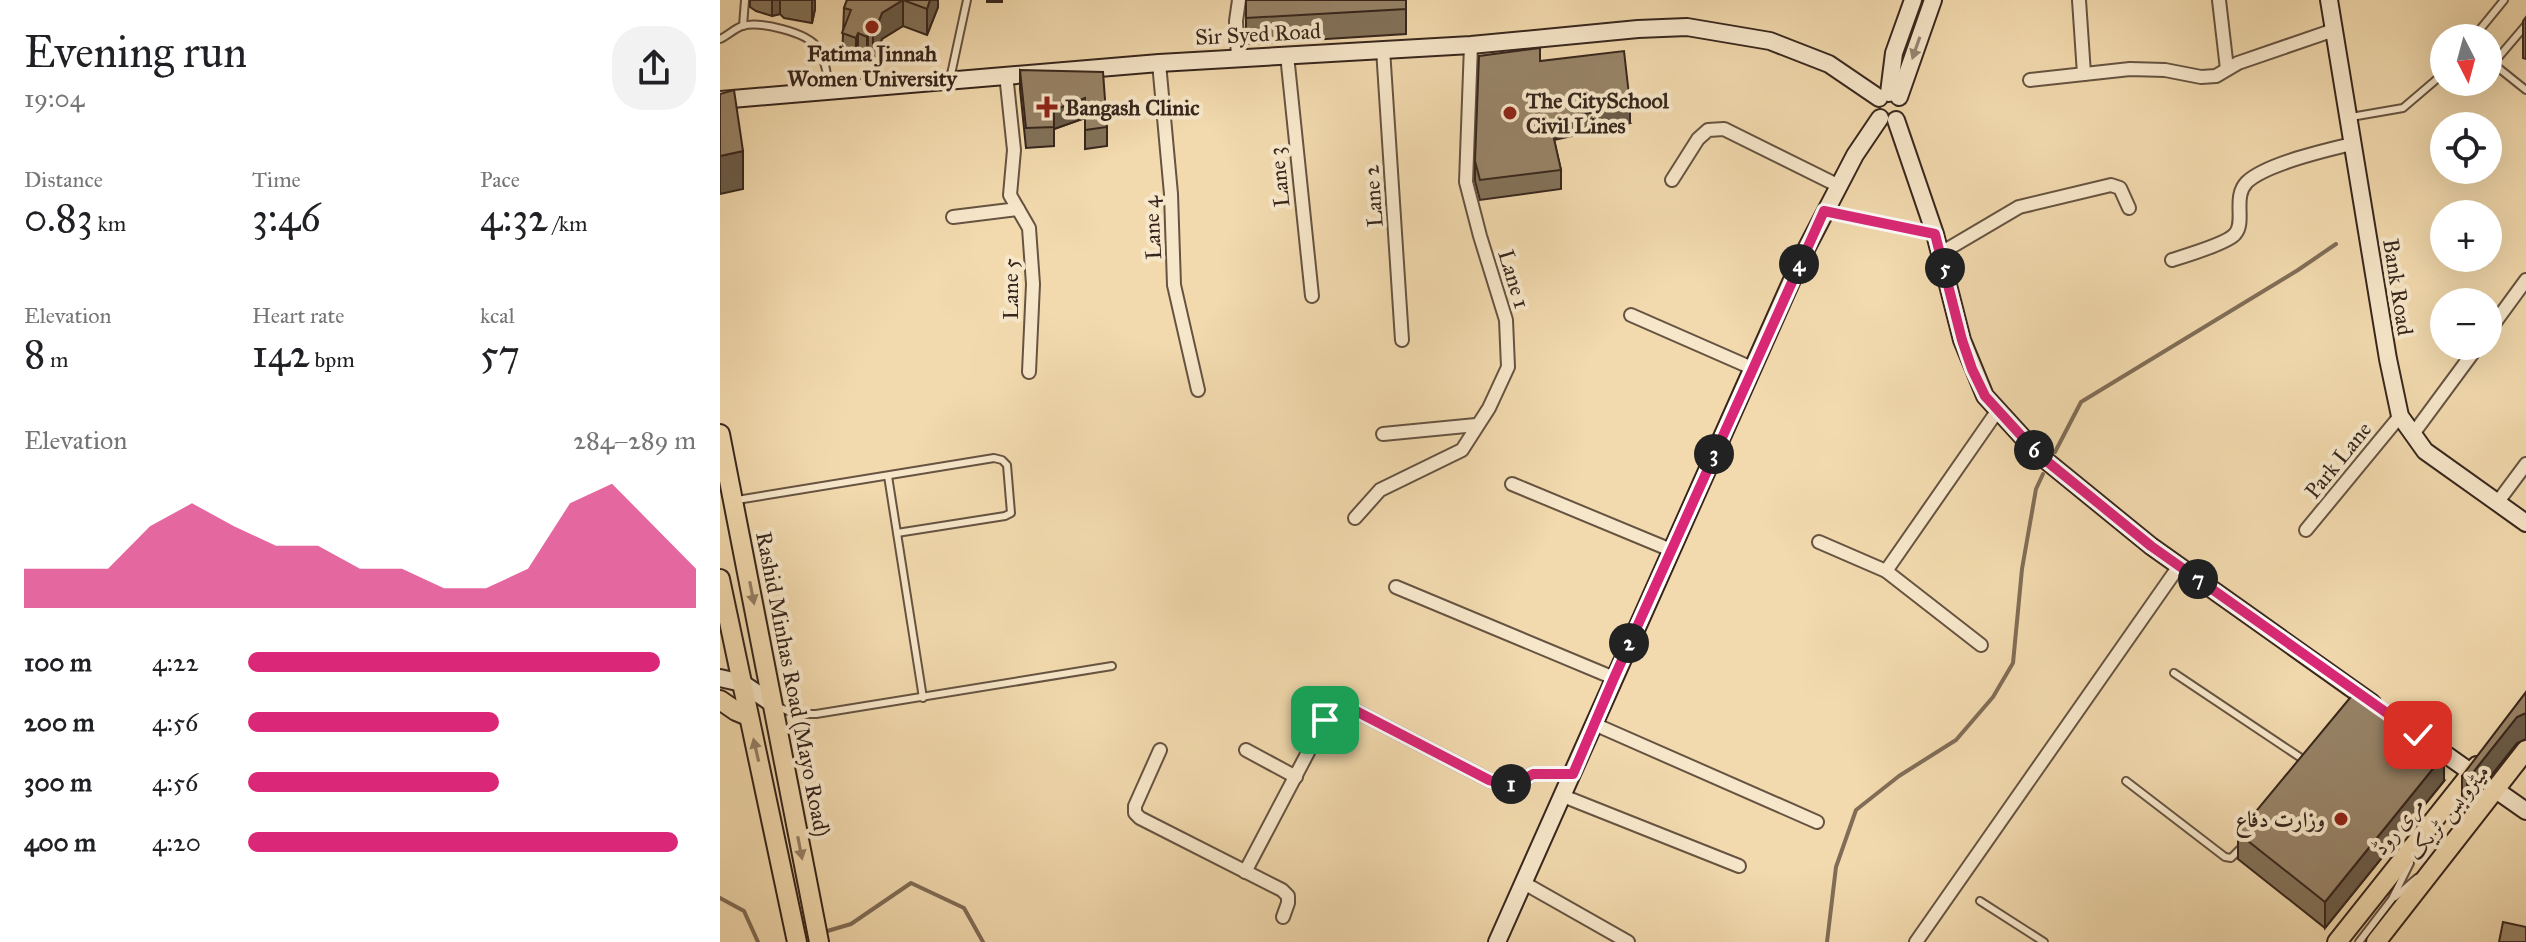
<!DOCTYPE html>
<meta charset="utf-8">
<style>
:root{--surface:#fff;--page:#f2f2f2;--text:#202124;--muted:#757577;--accent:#db2777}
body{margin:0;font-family:"IM FELL Great Primer",Amiri,serif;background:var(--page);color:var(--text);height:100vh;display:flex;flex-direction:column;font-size:30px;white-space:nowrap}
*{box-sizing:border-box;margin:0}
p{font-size:26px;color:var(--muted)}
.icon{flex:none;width:44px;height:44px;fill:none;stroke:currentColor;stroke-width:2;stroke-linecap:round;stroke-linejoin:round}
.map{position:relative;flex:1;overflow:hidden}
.drawer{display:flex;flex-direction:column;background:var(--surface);width:720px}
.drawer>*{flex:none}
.needle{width:52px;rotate:174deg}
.tools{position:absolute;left:1710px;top:24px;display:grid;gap:16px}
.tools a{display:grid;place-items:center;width:72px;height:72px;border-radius:50%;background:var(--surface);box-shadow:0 8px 32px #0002;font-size:40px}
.pin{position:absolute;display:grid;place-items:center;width:68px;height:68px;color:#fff;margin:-34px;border-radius:16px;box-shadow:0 4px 12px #0006}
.km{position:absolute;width:40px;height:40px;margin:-20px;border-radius:50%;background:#222;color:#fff;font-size:22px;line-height:40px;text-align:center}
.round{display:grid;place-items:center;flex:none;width:84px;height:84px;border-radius:32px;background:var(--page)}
.headline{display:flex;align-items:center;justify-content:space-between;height:136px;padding:0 24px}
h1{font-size:44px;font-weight:600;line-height:60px}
.figures{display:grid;grid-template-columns:repeat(3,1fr);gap:12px;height:136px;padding:8px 24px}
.figures div{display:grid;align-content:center}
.figures b{font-size:40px;font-weight:600}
.figures small{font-size:22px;font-weight:400}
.figures p{font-size:22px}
.chart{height:224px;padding:16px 24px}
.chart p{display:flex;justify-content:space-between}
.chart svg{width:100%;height:144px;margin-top:8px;fill:var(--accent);opacity:.7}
ul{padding:0 24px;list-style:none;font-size:26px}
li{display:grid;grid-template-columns:128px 96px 1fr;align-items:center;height:60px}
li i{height:20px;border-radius:10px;background:var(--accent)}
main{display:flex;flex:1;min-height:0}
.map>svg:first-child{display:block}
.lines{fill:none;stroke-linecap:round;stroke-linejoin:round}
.stream{stroke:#816d57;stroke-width:4}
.lane-casing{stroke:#665341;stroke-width:10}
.street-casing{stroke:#665341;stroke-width:16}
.secondary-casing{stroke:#37261d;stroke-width:20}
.primary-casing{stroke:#37261d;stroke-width:22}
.lane{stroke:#f7e7ca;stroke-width:6}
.street{stroke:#f7e7ca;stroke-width:12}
.secondary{stroke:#f7e7ca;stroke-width:16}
.primary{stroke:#f2daae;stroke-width:18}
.wall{fill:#837259;stroke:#37261d;stroke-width:2}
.shaded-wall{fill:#6a5c49;stroke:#37261d;stroke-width:2}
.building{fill:#988468;stroke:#37261d;stroke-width:2}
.oneway{fill:#978674}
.oneway2{fill:#948066}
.route-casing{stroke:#fff;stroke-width:16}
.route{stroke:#db2777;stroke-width:10}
.poi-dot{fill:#8f2418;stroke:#f7e7ca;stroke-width:3}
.labels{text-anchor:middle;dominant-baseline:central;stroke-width:8;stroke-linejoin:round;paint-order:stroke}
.street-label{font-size:22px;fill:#37261d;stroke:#f7e7ca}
.poi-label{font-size:22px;font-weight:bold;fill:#37261d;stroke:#f7e7ca;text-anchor:start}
</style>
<main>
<section class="drawer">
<div class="headline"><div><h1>Evening run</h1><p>19:04</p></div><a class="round"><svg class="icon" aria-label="share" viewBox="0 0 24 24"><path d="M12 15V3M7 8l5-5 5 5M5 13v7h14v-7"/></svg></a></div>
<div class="figures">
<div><p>Distance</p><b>0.83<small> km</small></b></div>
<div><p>Time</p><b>3:46</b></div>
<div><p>Pace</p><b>4:32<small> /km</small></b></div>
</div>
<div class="figures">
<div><p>Elevation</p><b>8<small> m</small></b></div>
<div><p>Heart rate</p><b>142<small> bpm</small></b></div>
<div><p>kcal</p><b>57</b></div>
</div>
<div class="chart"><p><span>Elevation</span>284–289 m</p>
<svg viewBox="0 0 160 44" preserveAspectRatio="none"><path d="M0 44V32L10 32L20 32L30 19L40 12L50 19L60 25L70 25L80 32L90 32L100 38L110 38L120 32L130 12L140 6L150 19L160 32V44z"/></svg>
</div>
<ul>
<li><b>100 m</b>4:22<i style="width:92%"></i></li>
<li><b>200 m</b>4:56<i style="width:56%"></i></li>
<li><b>300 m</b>4:56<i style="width:56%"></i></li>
<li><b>400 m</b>4:20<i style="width:96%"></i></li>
</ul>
</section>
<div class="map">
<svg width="1806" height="942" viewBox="0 0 1806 942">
<rect width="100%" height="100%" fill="#f2daae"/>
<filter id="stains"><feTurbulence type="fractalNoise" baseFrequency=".0025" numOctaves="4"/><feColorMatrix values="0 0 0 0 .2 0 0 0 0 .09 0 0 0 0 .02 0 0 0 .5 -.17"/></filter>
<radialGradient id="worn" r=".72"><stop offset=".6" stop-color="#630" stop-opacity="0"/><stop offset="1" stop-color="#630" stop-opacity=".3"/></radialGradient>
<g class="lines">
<g class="stream">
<path d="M1335,452L1361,402L1578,270L1616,244"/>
<path d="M0,898L24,911L38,942"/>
<path d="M104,932L131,924L191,883L244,908L263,942"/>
<path d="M1107,942L1116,867L1136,810L1179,776L1236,740L1273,697L1293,663L1302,569L1316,489L1323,474"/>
</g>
<g class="lane-casing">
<g id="lane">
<path d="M1806,25L1777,59L1776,66L1806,90"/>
<path d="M23,26L25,0"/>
<path d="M1753,38L1784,0"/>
<path d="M0,39C7,36 14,29 22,26C40,21 87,32 98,48C106,60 107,77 110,90"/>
<path d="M230,79L247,0"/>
<path d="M1631,117L1683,108L1724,73"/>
<path d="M1109,212L1212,233"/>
<path d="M168,476L203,698"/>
<path d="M17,500L274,458L282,460L287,465L291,513L285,516L177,533"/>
<path d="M1454,673L1587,762"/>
<path d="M56,706L75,714H96L392,666"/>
<path d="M1406,781L1505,857L1511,858L1523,846"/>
<path d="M1675,897L1697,878"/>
<path d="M1260,901L1324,942"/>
<path d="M1639,942L1672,899L1690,863"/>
</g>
</g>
<g class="street-casing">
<g id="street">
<path d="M1359,0L1364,74"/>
<path d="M1499,0L1507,69"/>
<path d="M663,49L682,340"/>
<path d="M567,55L592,296"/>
<path d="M518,58L516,21L519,0"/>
<path d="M439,63L451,194L454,285L478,390"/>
<path d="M286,74L294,150L290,195L309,228L313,284L309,372"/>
<path d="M1310,80L1410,69L1445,70L1481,77L1496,76L1518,63L1614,30"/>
<path d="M952,180L978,139L988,130L1004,129L1119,186"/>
<path d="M233,217L298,209"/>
<path d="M1221,253L1299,207L1391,185L1400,188L1409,208"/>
<path d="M1452,260C1465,256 1508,243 1515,234C1526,222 1512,197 1527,182C1546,164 1606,150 1632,144"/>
<path d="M911,315L1032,368"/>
<path d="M1768,332L1806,280"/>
<path d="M663,434L756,425"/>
<path d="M1693,434L1758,346"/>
<path d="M792,484L951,550"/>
<path d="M1777,503L1806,464"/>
<path d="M635,518L660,490L742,450L769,408L788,367L786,320L760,236L746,182L751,45"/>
<path d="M1586,530L1680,416"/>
<path d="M1099,542L1166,571L1261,645"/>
<path d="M1166,571L1278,410"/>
<path d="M676,587L894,678"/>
<path d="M874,724L1097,822"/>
<path d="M440,750L415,806V813L420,818L562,890L568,896V903L563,917"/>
<path d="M526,750L576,777"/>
<path d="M843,796L1019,866"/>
<path d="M525,872L605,720C615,711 621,707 634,710L769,780L785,785L796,784L813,774H853"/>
<path d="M804,883L908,942"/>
<path d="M1196,942L1459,566"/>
</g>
</g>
<g class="secondary-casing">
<g id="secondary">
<path d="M1609,0L1668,359L1680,416L1705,451L1806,523"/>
<path d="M1169,93L1174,53L1193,0"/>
<path d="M1179,97L1213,0"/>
<path d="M0,100L439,63L751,45L918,29L967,27L1050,41L1109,64L1159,98"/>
<path d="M1176,120L1215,234L1242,340L1265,396L1318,454L1431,546L1652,703"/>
<path d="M0,678L22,683L53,704"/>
<path d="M1694,732L1752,773"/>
<path d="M1776,790L1806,811"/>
<path d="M777,942L1084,253L1135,155L1160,118"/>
</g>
</g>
<g class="primary-casing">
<g id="primary">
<path d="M0,434L99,942"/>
<path d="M0,579L77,942"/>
<path d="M0,700L16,711L28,716"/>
<path d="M1617,942L1757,766"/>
<path d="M1656,942L1806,750"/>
</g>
</g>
<use href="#lane" class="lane"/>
<use href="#street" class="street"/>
<use href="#secondary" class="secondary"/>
<use href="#primary" class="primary"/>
</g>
<g class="wall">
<path d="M30,0H95V9L92,23L64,18L60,14L52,16L36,11L30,7Z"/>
<path d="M127,0H218V7L207,35L183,26L162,39L153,62L148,60L147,63L138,59L136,64L122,59L124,8Z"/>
<rect x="267" y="0" width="15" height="2"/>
<path d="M526,0H686V34L526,44Z"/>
<path d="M1806,17V59L1803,58V21Z"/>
<path d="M820,61L910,123L834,140L841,170V189L760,200L755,181V161Z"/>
<path d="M300,70L387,127V146L365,149V118L334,129V146L306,148L300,89Z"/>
<path d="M1797,743L1747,806L1742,802V776Z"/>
<path d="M1724,781L1605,928L1518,859V833Z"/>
</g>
<g class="shaded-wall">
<path d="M52,0H60V14L52,16Z"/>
<path d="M92,0H95V9L92,23Z"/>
<path d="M183,0V26L162,39L153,62V36L162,13Z"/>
<path d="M210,0H218V7L207,35V9Z"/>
<path d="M138,33V59L136,64V38Z"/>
<path d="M148,34V60L147,63V37Z"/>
<path d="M365,98V118L334,129V146V110Z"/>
<path d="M910,104V123L830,140V121Z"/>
<path d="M23,151V189L0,194V156Z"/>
<path d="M1806,713V739L1797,743L1747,806V780L1797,717Z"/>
<path d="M1724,755V781L1605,928V902Z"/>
</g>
<g class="building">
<path d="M127,0H210L207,9L183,0L162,13L153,36L148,34L147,37L138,33L136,38L122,33L131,10L124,8Z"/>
<path d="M526,0H686V9L526,18Z"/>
<path d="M820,48V61L904,51L910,104L830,121L841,170L760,180L755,161L759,56Z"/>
<path d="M300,70L383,72L387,127L365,130V98L334,110V127L306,128Z"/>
<path d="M14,90L23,151L0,156V94Z"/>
<path d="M1639,687L1724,755L1605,902L1518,833Z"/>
<path d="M1806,692V713L1797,717L1747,780L1742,776Z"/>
<path d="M1783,922L1806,927V942H1779Z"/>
</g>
<defs><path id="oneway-solid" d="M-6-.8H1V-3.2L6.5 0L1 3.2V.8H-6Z" transform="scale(2)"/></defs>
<use class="oneway" href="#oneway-solid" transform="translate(1196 48) rotate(109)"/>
<g class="oneway2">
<use href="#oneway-solid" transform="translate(32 593) rotate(79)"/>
<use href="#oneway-solid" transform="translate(36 750) rotate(-103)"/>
<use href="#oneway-solid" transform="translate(80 848) rotate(79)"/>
</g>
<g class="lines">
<g class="route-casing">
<path id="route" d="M605,720C615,711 621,707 634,710L769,780L785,785L796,784L813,774H853L894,678L1104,211L1215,234L1242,340L1252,369L1265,396L1318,454L1431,546L1698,735"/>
</g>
<use href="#route" class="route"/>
</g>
<g class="poi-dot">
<circle cx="152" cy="27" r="8"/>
<path d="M323 95h8v8h8v8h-8v8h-8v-8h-8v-8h8z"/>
<circle cx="790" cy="113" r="8"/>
<circle cx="1621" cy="819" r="8"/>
</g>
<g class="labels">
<g class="street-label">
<text transform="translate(538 34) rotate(-3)">Sir Syed Road</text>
<text transform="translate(559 177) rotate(-96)">Lane 3</text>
<text transform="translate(653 196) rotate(-94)">Lane 2</text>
<text transform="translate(432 228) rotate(-93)">Lane 4</text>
<text transform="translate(794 279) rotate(73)">Lane 1</text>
<text transform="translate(1678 287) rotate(81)">Bank Road</text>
<text transform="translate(290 289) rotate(-90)">Lane 5</text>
<text transform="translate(1618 460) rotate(-51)">Park Lane</text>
<text transform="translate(73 684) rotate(79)">Rashid Minhas Road (Mayo Road)</text>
<text transform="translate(1728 812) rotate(-51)">میٹرو بس ٹریک</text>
<text transform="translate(1678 826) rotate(-51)">مری روڈ</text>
</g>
<g class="poi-label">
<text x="152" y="53" text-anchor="middle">Fatima Jinnah<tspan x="152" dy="25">Women University</tspan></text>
<text x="806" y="100">The CitySchool<tspan x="806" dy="25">Civil Lines</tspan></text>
<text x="345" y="107">Bangash Clinic</text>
<text x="1605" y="819" text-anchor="end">وزارت دفاع</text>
</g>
</g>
<rect width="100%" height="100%" filter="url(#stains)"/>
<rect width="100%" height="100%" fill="url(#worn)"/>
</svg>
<div class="tools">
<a><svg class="needle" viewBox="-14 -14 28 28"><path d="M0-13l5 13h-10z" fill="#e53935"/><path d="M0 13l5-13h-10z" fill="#757577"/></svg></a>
<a><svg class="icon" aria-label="locate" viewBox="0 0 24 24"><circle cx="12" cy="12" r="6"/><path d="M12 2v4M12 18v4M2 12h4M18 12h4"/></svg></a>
<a>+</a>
<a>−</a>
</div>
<div class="pin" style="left:605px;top:720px;background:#1e9e55"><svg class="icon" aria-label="arrive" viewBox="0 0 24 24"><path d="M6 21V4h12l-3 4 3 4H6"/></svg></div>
<div class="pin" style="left:1698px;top:735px;background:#d93025"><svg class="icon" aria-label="check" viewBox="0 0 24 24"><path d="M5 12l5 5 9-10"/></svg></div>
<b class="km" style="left:791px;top:784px">1</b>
<b class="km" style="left:909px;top:643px">2</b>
<b class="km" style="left:994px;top:454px">3</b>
<b class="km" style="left:1079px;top:264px">4</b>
<b class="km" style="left:1225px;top:268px">5</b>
<b class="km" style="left:1314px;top:450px">6</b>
<b class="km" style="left:1478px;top:579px">7</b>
</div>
</main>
